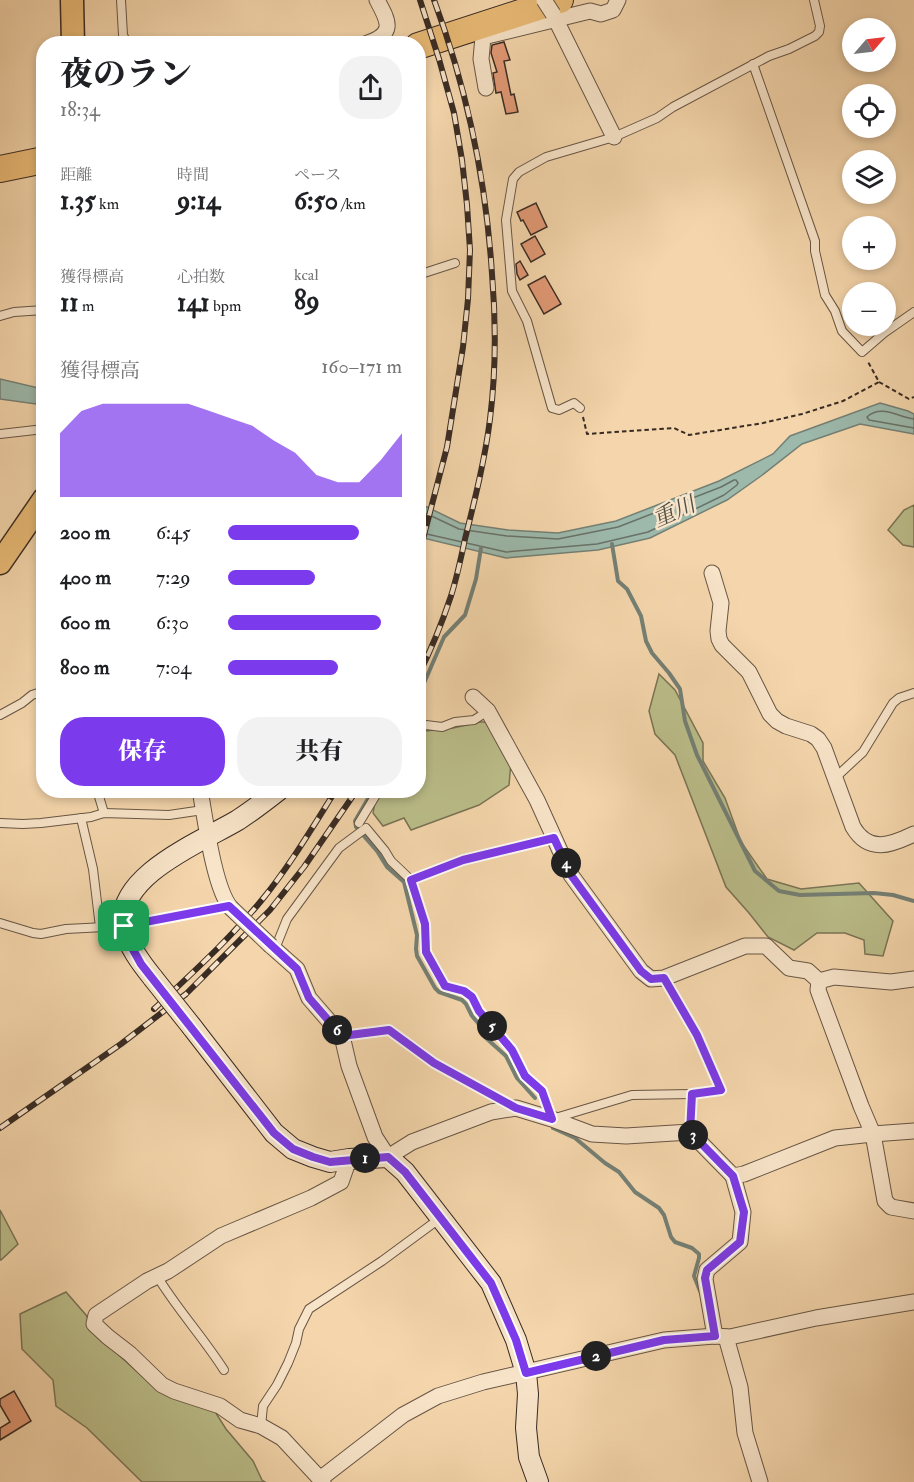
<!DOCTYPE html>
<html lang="ja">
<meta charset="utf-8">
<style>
:root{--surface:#fff;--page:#f2f2f2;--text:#202124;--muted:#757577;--accent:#7c3aed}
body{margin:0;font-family:"IM FELL Double Pica","Noto Serif JP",serif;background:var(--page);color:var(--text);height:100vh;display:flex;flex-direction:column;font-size:22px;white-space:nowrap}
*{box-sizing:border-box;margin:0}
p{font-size:20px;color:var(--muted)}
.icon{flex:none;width:33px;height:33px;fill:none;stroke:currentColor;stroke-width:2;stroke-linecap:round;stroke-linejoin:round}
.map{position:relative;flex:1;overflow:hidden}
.details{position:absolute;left:36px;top:36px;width:390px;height:762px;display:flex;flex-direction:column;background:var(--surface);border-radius:24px;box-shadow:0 3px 9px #0003}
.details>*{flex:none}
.needle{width:39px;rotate:62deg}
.controls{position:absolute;left:842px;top:18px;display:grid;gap:12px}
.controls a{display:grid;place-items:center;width:54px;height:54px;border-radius:50%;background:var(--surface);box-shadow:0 3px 9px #0003;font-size:30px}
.pin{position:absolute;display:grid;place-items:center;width:51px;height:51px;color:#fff;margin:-26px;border-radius:12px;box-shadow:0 3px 9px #0006}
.km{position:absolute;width:30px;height:30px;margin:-15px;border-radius:50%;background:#222;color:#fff;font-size:16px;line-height:30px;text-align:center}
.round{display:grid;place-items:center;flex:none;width:63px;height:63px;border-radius:24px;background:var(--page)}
.summary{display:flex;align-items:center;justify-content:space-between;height:102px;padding:0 24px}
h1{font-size:33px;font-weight:800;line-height:45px}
.stats{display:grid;grid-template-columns:repeat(3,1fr);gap:9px;height:102px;padding:6px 24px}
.stats div{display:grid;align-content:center}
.stats b{font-size:26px;font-weight:800}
.stats small{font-size:16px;font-weight:400}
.stats p{font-size:16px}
.chart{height:168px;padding:12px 24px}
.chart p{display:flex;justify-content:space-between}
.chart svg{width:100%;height:108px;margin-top:6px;fill:var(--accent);opacity:.7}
.action{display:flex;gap:12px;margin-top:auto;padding:12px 24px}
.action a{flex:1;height:69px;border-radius:24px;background:var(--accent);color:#fff;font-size:24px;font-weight:800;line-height:69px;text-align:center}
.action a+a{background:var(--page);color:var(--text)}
ul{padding:0 24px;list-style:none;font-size:20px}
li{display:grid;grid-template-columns:96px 72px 1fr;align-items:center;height:45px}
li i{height:15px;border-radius:8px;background:var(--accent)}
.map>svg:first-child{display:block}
.green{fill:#bbbe8a;stroke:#7a7456;stroke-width:1.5}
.water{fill:#9cb9ac;stroke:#748075;stroke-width:1.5}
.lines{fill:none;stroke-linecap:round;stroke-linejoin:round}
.shore{stroke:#6a7268;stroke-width:1.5}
.stream{stroke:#748075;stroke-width:4}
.building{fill:#e39a76;stroke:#382b23;stroke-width:1.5}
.lane-casing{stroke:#675645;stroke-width:10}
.street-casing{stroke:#675645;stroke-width:17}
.secondary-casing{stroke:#382b23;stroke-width:22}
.primary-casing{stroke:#382b23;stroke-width:25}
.highway-casing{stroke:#382b23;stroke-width:28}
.path{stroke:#382b23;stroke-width:2;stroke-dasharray:4.5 3;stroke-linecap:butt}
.lane{stroke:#f8e4c9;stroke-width:8}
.street{stroke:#f8e4c9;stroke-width:15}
.secondary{stroke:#f8e4c9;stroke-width:20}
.primary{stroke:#eabb76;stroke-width:22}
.highway{stroke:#eabb76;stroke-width:26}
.rail-casing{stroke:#382b23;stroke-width:6}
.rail{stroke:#f8e4c9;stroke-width:4;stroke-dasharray:11;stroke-linecap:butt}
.street-bridge-casing{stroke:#675645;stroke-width:17;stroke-linecap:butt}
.secondary-bridge-casing{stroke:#382b23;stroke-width:22;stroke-linecap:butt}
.street-bridge{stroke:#f8e4c9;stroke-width:15}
.secondary-bridge{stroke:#f8e4c9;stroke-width:20}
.route-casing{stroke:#fff;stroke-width:12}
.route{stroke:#7c3aed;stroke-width:8}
.labels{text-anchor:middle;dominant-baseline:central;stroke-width:5;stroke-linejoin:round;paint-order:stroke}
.water-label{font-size:22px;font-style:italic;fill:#514e45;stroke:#f8e4c9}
</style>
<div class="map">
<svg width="914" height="1482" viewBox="0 0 914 1482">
<rect width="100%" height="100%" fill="#f5d6ac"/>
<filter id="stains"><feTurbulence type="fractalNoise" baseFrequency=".00333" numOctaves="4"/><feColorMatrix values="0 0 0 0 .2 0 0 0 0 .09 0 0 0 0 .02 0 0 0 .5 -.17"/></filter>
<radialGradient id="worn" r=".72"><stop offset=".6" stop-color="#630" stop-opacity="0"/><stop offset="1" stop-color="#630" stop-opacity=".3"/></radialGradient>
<g class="green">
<path d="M914,505V547L903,545L888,530L904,510Z"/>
<path d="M659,674L675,690L703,743V761L725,798L741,842L767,879L801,889L859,883L893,921L883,956L865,954L864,940L845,933H817L794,950L768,937L749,913L726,887L675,755L655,734L649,711Z"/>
<path d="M480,722H489L511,762L509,785L479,805L411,830L404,818L383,826L373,813L375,802L382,791L418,790L419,734L425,731L453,728Z"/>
<path d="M0,1210L18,1244L1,1260H0Z"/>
<path d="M66,1292L86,1315L95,1333L155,1388L214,1410L226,1429L253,1461L262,1480L265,1482H142L87,1428L56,1406L53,1380L22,1349L20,1314Z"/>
</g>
<g class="water">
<path d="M0,379L43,389V405L0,399Z"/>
<path d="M880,403L908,411L914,414V434L860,424L802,444L761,476L727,500L650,538L598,550L506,558L419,537V505L425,506L460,523L508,530L558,533L616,521L719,481L773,454L790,436Z"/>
</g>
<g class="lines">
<g class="shore">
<path d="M914,419C898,417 881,404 867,417L869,420L914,428"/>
<path d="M418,512H423L459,529L507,536L558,539L618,527L721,487L734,480H736L738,483L737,485L724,495L648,532L597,544L506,552L418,532"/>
</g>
<g class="stream">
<path d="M612,544L618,581L627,589L641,616L646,641L652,653L669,673L680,689L685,721L697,755L755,871L779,891L800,895L874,893L893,895L914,901"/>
<path d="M418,697L444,637L465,615L476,579L481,548"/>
<path d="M373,790L355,821L356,827L377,851L387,867L404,882L417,935L416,949L417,956L435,988L439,992L462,1000L466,1004L472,1016L478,1023L486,1038L506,1056L517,1078L535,1098"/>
<path d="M553,1128L575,1138L605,1163L619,1172L635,1192L659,1208L664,1215L671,1237L675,1242L692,1248L699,1254V1258L694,1276L700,1291"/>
</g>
</g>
<g class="building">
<path d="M504,42L510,60L504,61L511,95L514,94L518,112L506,114L501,92L496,93L493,73L497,72L491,53L492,45Z"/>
<path d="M536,203L547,227L531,235L523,220L521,221L517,212Z"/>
<path d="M535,236L545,254L531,262L521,244Z"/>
<path d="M520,261L528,275L520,280L517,274L516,264Z"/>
<path d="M545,276L561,304L544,314L528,285Z"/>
<path d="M14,1391L31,1421L0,1440V1428L10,1422L0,1405V1399Z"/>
</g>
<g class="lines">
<g class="lane-casing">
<g id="lane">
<path d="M121,0L123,35L126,41L130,44"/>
<path d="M753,64L815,241V251L825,295L835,311L842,331L862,352L884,333L914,312"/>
<path d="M418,275L455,263"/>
<path d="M0,316L14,312L44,310"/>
<path d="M580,408L574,403L559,410L552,408L527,321L512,291L506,220L513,179L519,172L546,157L614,137L657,118L673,107L769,56L789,49L815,36L819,32L820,26L814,0"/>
<path d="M0,434L44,429"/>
<path d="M0,715L22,703L32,695L44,691"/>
<path d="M418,727L426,725L442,727L455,722L474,720L488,711"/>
<path d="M835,778L863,752L893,703L899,698L914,693"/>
<path d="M97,790L104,813"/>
<path d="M81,818L93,869L100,927"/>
<path d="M0,823L23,824L41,823L91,817L104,813L169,815L203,810"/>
<path d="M359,823L379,790"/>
<path d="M411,880L463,860L554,838"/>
<path d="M0,923L33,933L41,934L66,929L124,926L229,906"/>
<path d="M275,949L287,919L339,848L366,828L385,851L391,861L411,880L425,924L426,952L445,986L464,991L472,997L479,1011L512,1050L526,1076L542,1091L552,1119L632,1095L692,1094"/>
<path d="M664,978L697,1035L721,1090L692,1094L690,1132"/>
<path d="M342,1036L389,1030L434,1063L513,1107"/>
<path d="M157,1276C177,1309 203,1337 224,1370"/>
<path d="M261,1426L263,1406L277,1385L288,1363L296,1343L299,1329L309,1309L382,1261L439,1219"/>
</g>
</g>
<g class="street-casing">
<g id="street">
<path d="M553,14L614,137"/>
<path d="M365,44C396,34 389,22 377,0"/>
<path d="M486,88L481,59L483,37L590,11L601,14L613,10L618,0"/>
<path d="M712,573L721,603L718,631L719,639L722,645L749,672L770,714L777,721L786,726L811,734L818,739L824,748L853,827C869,854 891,845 914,834"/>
<path d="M473,697L488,711L537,800L571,875L641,971L651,979L664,978L745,946H766L789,968L808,971L819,981"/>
<path d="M200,790C205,817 214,889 231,908"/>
<path d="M271,946L297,969L309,998L342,1036L349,1066L375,1137L388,1157L412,1142L491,1112L516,1108L552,1119L592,1134L626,1136L690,1132L733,1176L744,1174L835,1138L873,1134L914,1131"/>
<path d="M914,979L891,982L834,977L819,981L818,990L861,1106L873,1134L885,1201L891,1207L914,1211"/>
<path d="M715,1336L705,1279L707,1270L740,1242L743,1212L733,1176"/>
<path d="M726,1337L740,1387L745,1433L760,1482"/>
<path d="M320,1479L403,1415L438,1396L483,1382L664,1340L715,1336L730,1337L816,1318L914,1302"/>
<path d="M323,1482L282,1438L261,1426L240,1420L220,1406L174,1391L162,1385L130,1354L108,1337L94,1324L96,1315L147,1281L168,1271L221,1236L311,1198L341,1182L349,1159"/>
</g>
</g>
<g class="secondary-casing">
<g id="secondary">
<path d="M153,978C141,963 128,946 124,927C114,876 203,841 238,820C252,811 265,801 279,790"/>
<path d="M192,1027L274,1133L293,1149L313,1157L330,1162L349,1159L388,1157L405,1172L491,1283L516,1340L526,1373L528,1394L526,1428L529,1457L538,1482"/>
</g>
</g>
<g class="primary-casing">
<g id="primary">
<path d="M72,0L73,44"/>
<path d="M0,563L44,499"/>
</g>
</g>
<g class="highway-casing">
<g id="highway">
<path d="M418,46L560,0"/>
<path d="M0,169L44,160"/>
</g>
</g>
<g class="path">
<path d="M879,382L909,399L914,397"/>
<path d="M583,417L587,434L674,428L689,435L763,423L802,414L843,401L879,382L867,360"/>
</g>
<use href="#lane" class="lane"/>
<use href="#street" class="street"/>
<use href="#secondary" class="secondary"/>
<use href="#primary" class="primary"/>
<use href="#highway" class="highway"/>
<g class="rail-casing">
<g id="rail">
<path d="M418,558L447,447L463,347L468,299L470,250L467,205L462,160L454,113L439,59L420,0"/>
<path d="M418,676C431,650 442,623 451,596C457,577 461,558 465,539C475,499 485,459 490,419C496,371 496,322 492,274C486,179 467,89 434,0"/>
<path d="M154,1009C191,974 229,940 261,901C289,867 312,828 336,790"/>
<path d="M0,1128L121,1044L186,994L270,910L304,867L357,790"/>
</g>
</g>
<use href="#rail" class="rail"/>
<g class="street-bridge-casing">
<g id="street-bridge">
<path d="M544,0L553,14"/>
<path d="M231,908L271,946"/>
</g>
</g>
<g class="secondary-bridge-casing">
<path id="secondary-bridge" d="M153,978L192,1027"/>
</g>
<use href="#street-bridge" class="street-bridge"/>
<use href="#secondary-bridge" class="secondary-bridge"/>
</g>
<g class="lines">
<g class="route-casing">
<path id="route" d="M554,838L571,875L641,971L651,979L664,978L697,1035L721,1090L692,1094L690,1132L733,1176L744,1212L740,1242L707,1270L705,1278L715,1336L664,1340L526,1373L516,1340L491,1283L405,1172L388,1157L330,1162L313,1157L293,1149L274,1133L141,964L131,946L124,926L229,906L297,969L309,998L342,1036L389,1030L434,1063L516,1108L552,1119L542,1091L525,1076L512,1050L479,1011L472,997L464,991L445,986L426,952L425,924L411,880L463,860Z"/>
</g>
<use href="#route" class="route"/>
</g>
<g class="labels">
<g class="water-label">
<text transform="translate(674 512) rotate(-24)">重川</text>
</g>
</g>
<rect width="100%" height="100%" filter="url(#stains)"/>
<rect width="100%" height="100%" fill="url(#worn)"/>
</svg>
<div class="controls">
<a><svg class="needle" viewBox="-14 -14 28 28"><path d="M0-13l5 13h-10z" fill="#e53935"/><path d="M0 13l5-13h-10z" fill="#757577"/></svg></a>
<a><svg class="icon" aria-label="locate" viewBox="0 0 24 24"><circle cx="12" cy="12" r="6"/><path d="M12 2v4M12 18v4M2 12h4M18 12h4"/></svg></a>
<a><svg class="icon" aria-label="layers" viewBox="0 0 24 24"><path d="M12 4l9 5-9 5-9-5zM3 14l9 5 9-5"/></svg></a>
<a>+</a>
<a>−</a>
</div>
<div class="pin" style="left:124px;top:926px;background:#1e9e55"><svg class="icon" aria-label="arrive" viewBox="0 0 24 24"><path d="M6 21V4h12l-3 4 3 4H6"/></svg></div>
<b class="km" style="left:365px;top:1158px">1</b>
<b class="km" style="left:596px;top:1356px">2</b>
<b class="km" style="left:693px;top:1135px">3</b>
<b class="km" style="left:566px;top:863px">4</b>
<b class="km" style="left:492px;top:1026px">5</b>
<b class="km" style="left:337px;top:1030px">6</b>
<section class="details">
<div class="summary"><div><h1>夜のラン</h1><p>18:34</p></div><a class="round"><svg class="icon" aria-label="share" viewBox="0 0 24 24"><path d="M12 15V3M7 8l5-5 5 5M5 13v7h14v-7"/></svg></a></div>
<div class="stats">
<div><p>距離</p><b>1.35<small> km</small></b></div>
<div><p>時間</p><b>9:14</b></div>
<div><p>ペース</p><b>6:50<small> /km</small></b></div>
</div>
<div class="stats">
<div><p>獲得標高</p><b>11<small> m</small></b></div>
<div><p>心拍数</p><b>141<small> bpm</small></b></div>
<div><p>kcal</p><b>89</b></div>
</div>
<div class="chart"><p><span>獲得標高</span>160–171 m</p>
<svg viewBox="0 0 160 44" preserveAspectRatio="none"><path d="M0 44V18L10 9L20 6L30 6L40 6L50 6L60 6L70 9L80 12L90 15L100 21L110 26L120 35L130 38L140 38L150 29L160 18V44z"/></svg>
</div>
<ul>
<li><b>200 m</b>6:45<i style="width:75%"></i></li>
<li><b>400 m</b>7:29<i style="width:50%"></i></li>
<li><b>600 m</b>6:30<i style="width:88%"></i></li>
<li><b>800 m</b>7:04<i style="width:63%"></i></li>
</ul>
<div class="action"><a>保存</a><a>共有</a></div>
</section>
</div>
